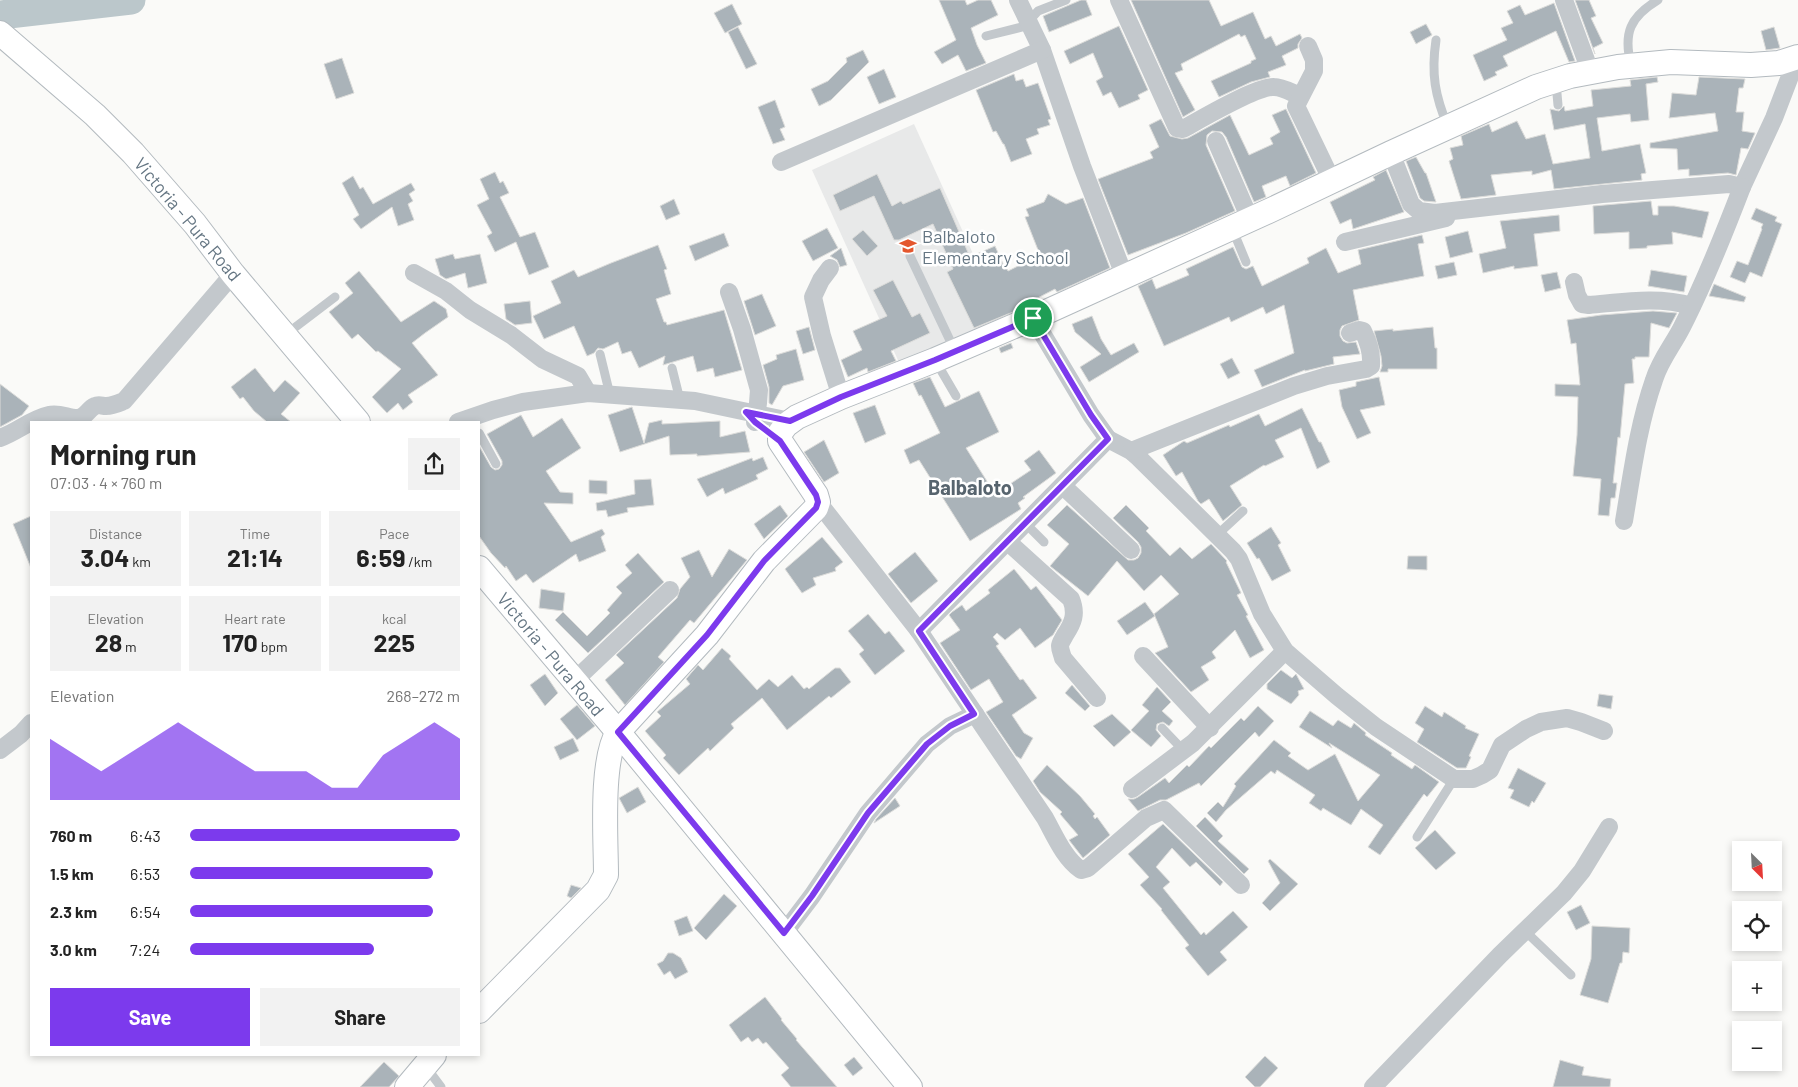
<!DOCTYPE html>
<meta charset="utf-8">
<style>
:root{--surface:#fff;--page:#f2f2f2;--text:#222;--muted:#767676;--accent:#7c3aed}
body{margin:0;font-family:Barlow,sans-serif;background:var(--page);color:var(--text);height:100vh;display:flex;flex-direction:column;font-size:19px;white-space:nowrap}
*{box-sizing:border-box;margin:0}
p{font-size:16px;color:var(--muted)}
.icon{flex:none;width:28px;height:28px;fill:none;stroke:currentColor;stroke-width:2;stroke-linecap:round;stroke-linejoin:round}
.map{position:relative;flex:1;overflow:hidden}
.panel{position:absolute;left:30px;top:421px;width:450px;height:635px;display:flex;flex-direction:column;background:var(--surface);border-radius:0px;box-shadow:0 2px 8px #0003}
.panel>*{flex:none}
.needle{width:32px;rotate:156deg}
.fabs{position:absolute;left:1732px;top:841px;display:grid;gap:10px}
.fabs a{display:grid;place-items:center;width:50px;height:50px;border-radius:0px;background:var(--surface);box-shadow:0 2px 8px #0003;font-size:25px}
.pin{position:absolute;display:grid;place-items:center;width:42px;height:42px;color:#fff;margin:-21px;border:2px solid #fff;border-radius:50%;box-shadow:0 1px 5px #0007}
.round{display:grid;place-items:center;flex:none;width:52px;height:52px;border-radius:0px;background:var(--page)}
.summary{display:flex;align-items:center;justify-content:space-between;height:85px;padding:0 20px}
h1{font-size:28px;font-weight:700;line-height:38px}
.stats{display:grid;grid-template-columns:repeat(3,1fr);gap:8px;height:85px;padding:5px 20px}
.stats div{display:grid;align-content:center;border-radius:0px;background:var(--page);text-align:center}
.stats b{font-size:25px;font-weight:700}
.stats small{font-size:14px;font-weight:400}
.stats p{font-size:14px}
.chart{height:140px;padding:10px 20px}
.chart p{display:flex;justify-content:space-between}
.chart svg{width:100%;height:90px;margin-top:5px;fill:var(--accent);opacity:.7}
.cta{display:flex;gap:10px;margin-top:auto;padding:10px 20px}
.cta a{flex:1;height:58px;border-radius:0px;background:var(--accent);color:#fff;font-size:20px;font-weight:700;line-height:58px;text-align:center}
.cta a+a{background:var(--page);color:var(--text)}
ul{padding:0 20px;list-style:none;font-size:16px}
li{display:grid;grid-template-columns:80px 60px 1fr;align-items:center;height:38px}
li i{height:12px;border-radius:6px;background:var(--accent)}
.map>svg:first-child{display:block}
.built{fill:#e8e9e9}
.lines{fill:none;stroke-linecap:round;stroke-linejoin:round}
.river{stroke:#bbc7cb;stroke-width:29}
.building{fill:#aab3b9;stroke:#dcdcda}
.secondary-casing{stroke:#b3babf;stroke-width:26}
.lane{stroke:#c3c8cc;stroke-width:9}
.street{stroke:#c3c8cc;stroke-width:18}
.secondary{stroke:#fff;stroke-width:24}
.route-casing{stroke:#fff;stroke-width:10}
.route{stroke:#7c3aed;stroke-width:6}
.labels{text-anchor:middle;dominant-baseline:central;stroke-width:5;stroke-linejoin:round;paint-order:stroke}
.street-label{font-size:18px;fill:#657683;stroke:#fff}
.poi-label{font-size:18px;fill:#657683;stroke:#fff;text-anchor:start}
.quarter-label{font-size:20px;font-weight:bold;fill:#57646e;stroke:#fff}
</style>
<div class="map">
<svg width="1798" height="1087" viewBox="0 0 1798 1087">
<rect width="100%" height="100%" fill="#fafaf8"/>
<path class="built" d="M914,124L1004,322L902,369L812,170Z"/>
<g class="lines">
<path class="river" d="M0,15L131,0"/>
</g>
<g class="building">
<path d="M939,0H965L967,5L978,0H991L998,15L971,28L977,45L986,63L966,71L958,55L942,64L934,52L956,40Z"/>
<path d="M1081,0H1086L1092,15L1049,32L1043,16Z"/>
<path d="M1131,0H1209L1221,26L1253,12L1265,39L1271,36L1276,46L1300,34L1302,38L1298,44V48L1282,56L1286,65L1268,72L1270,77L1251,82L1219,97L1211,81L1251,63V61L1256,59L1245,35L1241,37L1239,34L1181,64L1183,70L1175,73L1195,110L1183,117Z"/>
<path d="M1575,0H1589L1596,16L1591,18L1603,43L1593,48L1595,54Z"/>
<path d="M1554,3L1575,61L1569,62L1556,31L1503,56L1508,66L1495,72L1497,75L1484,81L1473,55L1507,40L1501,28L1513,23L1507,11L1520,5L1525,15Z"/>
<path d="M732,4L742,24L725,33L714,13Z"/>
<path d="M1426,24L1432,35L1416,44L1410,32Z"/>
<path d="M1119,26L1148,90L1138,95L1140,99L1119,108L1111,92L1103,96L1096,81L1103,77L1093,53L1070,64L1064,51Z"/>
<path d="M738,27L757,64L746,69L728,32Z"/>
<path d="M1774,27L1780,48L1766,50L1761,31Z"/>
<path d="M863,50L869,62L831,100L819,106L811,89L828,81L847,62L846,58Z"/>
<path d="M342,58L354,93L336,99L324,64Z"/>
<path d="M884,69L896,97L879,104L867,77Z"/>
<path d="M1014,74L1016,81L1023,79L1026,87L1038,83L1051,119L1048,120L1050,125L1037,129L1039,134L1026,139L1032,154L1011,162L1004,144H1003L996,131L993,132L976,90Z"/>
<path d="M1657,77L1658,82L1646,84L1649,120L1631,122L1630,114L1597,118L1602,151L1640,144L1646,173L1641,174L1642,180L1554,189L1551,170L1532,175V171L1491,175L1496,195L1461,199L1449,161L1453,159L1450,148L1463,145L1461,136L1489,124L1492,132L1517,121L1526,139L1545,134L1553,164L1590,158L1585,124L1554,130L1550,109L1559,111L1564,106L1565,111L1593,106L1591,90L1631,86L1630,80Z"/>
<path d="M1699,77L1745,79L1743,88H1739L1736,112H1744L1742,131L1755,133L1748,149L1741,148L1736,175L1728,173L1689,176V169L1678,170L1677,149L1650,148V143L1718,131L1715,113L1669,118L1672,93L1696,95Z"/>
<path d="M775,100L785,127L780,129L785,140L773,144L758,107Z"/>
<path d="M1286,109L1316,173L1290,186L1286,176L1262,186L1266,197L1254,202L1226,137L1222,132L1212,131L1207,135L1206,145L1235,211L1186,233L1128,255L1098,179L1153,158L1150,152L1159,147L1149,125L1161,119L1170,136L1182,139L1188,138L1230,115L1249,155L1273,144L1270,138L1280,132L1272,115Z"/>
<path d="M1416,157L1425,173H1426L1436,202L1424,201L1420,198L1406,161Z"/>
<path d="M1386,170L1404,212L1353,229L1351,219L1340,224L1330,202L1375,180L1373,177Z"/>
<path d="M495,172L500,183L503,181L509,193L500,197L520,237L535,232L549,267L529,275L516,242L495,252L487,236L492,233L477,205L489,199L480,179Z"/>
<path d="M877,174L892,206L901,201L903,204L940,188L970,257L995,246L1004,266L1005,265L1008,271L1040,255L1025,217L1029,216L1026,209L1044,202L1048,194L1066,204L1083,198L1110,268L1057,292L1055,289L1024,305L1025,307L974,328L947,272L953,269L933,224L899,240H894L874,196L840,211L833,195Z"/>
<path d="M353,176L360,189L363,187L373,204L411,183L415,190L409,194L413,201L408,204L414,220L398,226L392,207L361,229L353,219L359,215L342,183Z"/>
<path d="M674,199L680,214L666,220L660,206Z"/>
<path d="M1651,201L1653,215H1658V206H1674L1709,212L1702,238L1672,232L1673,244L1647,246V248L1629,249V232L1594,234L1593,206Z"/>
<path d="M1756,208L1777,217L1775,221L1782,224L1762,277L1750,272L1745,283L1730,277L1737,261L1748,265L1762,229L1761,228L1763,224L1751,219Z"/>
<path d="M1559,215L1560,231L1534,234L1538,266L1514,269V266L1483,273L1479,254L1506,248L1500,221Z"/>
<path d="M827,228L838,248L813,261L802,241Z"/>
<path d="M863,230L878,246L867,256L852,239Z"/>
<path d="M1468,231L1473,252L1450,258L1445,237Z"/>
<path d="M724,233L729,246L695,261L689,246Z"/>
<path d="M1422,235L1424,243L1418,244L1424,276L1353,290L1359,320L1342,326L1340,330V336L1343,341L1347,343L1356,342L1360,354L1333,357L1334,364L1305,371V370L1262,387L1254,370L1294,353L1284,305L1266,314L1263,307L1231,322L1229,317L1164,346L1138,286L1152,279L1156,289L1189,275L1186,269L1233,247L1242,267L1246,269L1253,266L1262,286L1309,263L1307,258L1326,248L1338,273L1361,264L1358,250Z"/>
<path d="M658,245L667,269L664,270L671,294L656,299L664,322H666L667,325L724,310L742,370L715,377L713,368L697,372L693,356L663,365L665,356L639,368L631,351L622,354L618,342L603,349L598,348L594,353L587,356L574,326L544,339L533,316L561,303L551,281L574,270L578,277L611,263Z"/>
<path d="M841,248L847,265L840,267L837,260L830,256Z"/>
<path d="M453,254L455,259L480,254L487,283L468,288L465,273L446,279L440,275L435,259Z"/>
<path d="M1454,262L1457,275L1438,279L1435,266Z"/>
<path d="M1651,270L1687,276L1684,292L1648,286Z"/>
<path d="M359,271L401,322L434,301L446,309L448,317L425,333L412,343L438,375L408,395L413,402L403,410L398,403L387,413L372,397L401,369L378,351L376,352L358,334L352,339L329,312L353,293L345,283Z"/>
<path d="M1557,272L1561,288L1545,292L1541,275Z"/>
<path d="M893,280L912,317L920,313L930,333L891,351L896,361L868,372L867,368L848,377L841,360L862,350L853,331L887,316L873,290Z"/>
<path d="M1714,284L1746,297L1744,302L1709,296Z"/>
<path d="M762,294L776,326L755,335L744,301Z"/>
<path d="M530,301L532,323L515,325L506,319L504,304Z"/>
<path d="M1653,311L1677,313L1669,328L1651,323L1649,357H1635V359H1632L1634,383L1625,384L1620,438L1618,437L1613,483H1617L1615,498H1611L1609,516L1598,515L1601,479L1573,476L1577,435L1578,397L1555,396V384L1580,385L1576,343L1571,344L1567,320L1601,315Z"/>
<path d="M1092,316L1101,339L1111,355L1134,343L1139,352L1089,382L1080,367L1101,354L1075,332L1072,324Z"/>
<path d="M809,327L815,350L803,354L796,331Z"/>
<path d="M1433,327L1435,348H1437V369H1388V372H1380L1382,366L1381,356L1374,331L1393,329V331Z"/>
<path d="M1011,343L1013,348L1001,353L999,348Z"/>
<path d="M796,349L804,380L783,386L772,405L769,403V387L763,365L777,359L776,355Z"/>
<path d="M1232,358L1240,373L1228,379L1220,364Z"/>
<path d="M255,368L274,392L285,380L300,393L281,414L291,422H267L254,411L243,397L240,399L231,387Z"/>
<path d="M930,377L945,407L979,391L999,432L966,448L995,494L1031,470L1024,461L1039,450L1056,473L1023,497L1025,498L1018,503L1021,509L970,541L919,460L910,464L904,450L940,433L921,395L919,396L913,383Z"/>
<path d="M1379,377L1385,405L1360,410L1371,433L1357,439L1342,407L1339,390L1356,386V382Z"/>
<path d="M0,384L29,406L22,415L0,427Z"/>
<path d="M875,405L886,434L865,443L853,413Z"/>
<path d="M632,407L644,443L649,423L662,420V424L720,421V437L745,431L750,452L697,456V454L670,455L669,436L620,452L608,415Z"/>
<path d="M1302,408L1319,442H1321L1330,462L1317,469L1301,428L1275,440L1284,457L1265,466L1264,465L1230,486L1242,505L1223,521L1209,499L1201,504L1198,501L1182,472L1176,476L1163,455L1184,441L1187,443L1229,425L1230,427L1259,414L1265,426Z"/>
<path d="M521,415L533,437L562,418L581,448L546,471L560,492L573,493V504L544,503L571,542L602,529L605,534L601,537L606,551L579,562L576,554L533,583L526,574L516,581L506,566L505,568L491,553L479,536V446L491,467L495,470L499,469L502,465V461L487,434Z"/>
<path d="M824,440L839,473L824,482L804,452Z"/>
<path d="M763,457L768,469L756,475L758,479L725,494L723,488L707,497L697,479L752,458L753,461Z"/>
<path d="M651,479L654,505L627,508L628,512L608,517L606,510L597,511L596,503L635,494L634,480Z"/>
<path d="M589,480L607,481V494L589,493Z"/>
<path d="M780,505L788,516L764,539L754,524Z"/>
<path d="M1067,505L1128,560H1134L1138,558L1141,553V547L1138,542L1113,518L1126,505L1149,528L1146,531L1170,556L1180,547L1192,559L1211,544L1227,561L1226,562L1241,593L1237,595L1248,615L1246,616L1264,650L1250,658L1235,630L1212,652L1216,658L1201,667L1209,680L1191,692L1155,653L1168,647L1154,614L1179,594L1161,575L1144,591L1117,561L1088,596L1050,566L1069,544L1047,525Z"/>
<path d="M31,516V568L13,524Z"/>
<path d="M1271,527L1281,543L1278,545L1291,571L1272,581L1259,558L1257,559L1247,543Z"/>
<path d="M822,537L843,562L835,568L836,571L813,578L816,585L802,593L785,569Z"/>
<path d="M729,549L747,560L694,623L690,620L658,657L664,662L625,705L605,680L624,663L616,655L677,598L680,589L690,577L681,558L699,550L712,577Z"/>
<path d="M915,552L938,581L911,603L888,574Z"/>
<path d="M638,553L664,582L588,653L555,620L563,612L587,636L610,613L607,610L622,593L616,587L632,573L625,565Z"/>
<path d="M1408,556H1427V570L1407,569Z"/>
<path d="M1014,569L1031,590L1036,586L1062,620L1053,635L1035,648L1020,628L1005,640L997,633L993,637L999,644L996,646L1020,680L1023,679L1037,698L1012,715L1024,733L1033,738L1021,759L1016,756L986,712L1003,702L989,679L971,690L940,643L960,630L949,615L952,612L962,605L966,611L990,593L988,590Z"/>
<path d="M541,589L565,593L563,611L539,608Z"/>
<path d="M1145,602L1155,616L1127,635L1117,621Z"/>
<path d="M868,614L885,634L889,631L905,651L875,675L859,654L864,650L848,631Z"/>
<path d="M722,648L731,656L729,659L757,690L769,679L778,687L792,675L804,689L807,687L809,689L835,668H840L851,682L831,698L829,696L787,730L762,698L731,724L734,728L710,751L708,748L679,775L663,758L666,755L645,731L661,716L657,712L690,684L686,679L698,665L703,670Z"/>
<path d="M1281,670L1292,678L1296,674L1304,689L1298,691L1299,695L1291,704L1267,689V684Z"/>
<path d="M545,674L558,693L545,706L530,685Z"/>
<path d="M1072,685L1090,706L1085,711L1065,693Z"/>
<path d="M1157,687L1171,702L1162,711L1173,721L1169,726L1163,722L1157,724L1156,730L1161,736L1151,747L1131,730L1149,711L1142,705Z"/>
<path d="M1599,694L1613,696L1611,709L1597,706Z"/>
<path d="M577,705L595,726L577,740L560,719Z"/>
<path d="M1258,706L1274,721L1259,737L1255,732L1201,786L1199,783L1166,800H1160L1138,811L1128,799H1134L1138,797L1165,778L1169,783L1187,765L1189,767L1209,746L1211,748L1241,718L1244,721Z"/>
<path d="M1425,706L1442,717L1444,712L1466,726L1465,728L1479,734L1469,756L1471,757L1466,768H1457L1417,742L1424,729L1415,723Z"/>
<path d="M1310,711L1333,726L1338,720L1351,728L1354,723L1366,733L1365,735L1392,753L1391,755L1412,769L1415,765L1439,782L1427,797L1424,794L1380,855L1368,847L1383,825L1361,809L1351,825L1323,808L1321,811L1309,803L1315,795L1277,770L1275,774L1271,771L1226,810L1216,822L1207,813L1218,802L1223,807L1236,786L1234,784L1274,740L1291,753L1288,756L1308,770L1335,754L1358,801L1380,775L1329,743L1332,748L1299,727Z"/>
<path d="M1112,714L1131,732L1114,747L1093,726Z"/>
<path d="M573,738L579,751L560,760L554,747Z"/>
<path d="M1047,765L1080,796L1095,814L1093,816L1095,819L1097,817L1110,835L1083,858L1069,840L1078,835L1060,814L1062,812L1040,792L1033,781Z"/>
<path d="M1518,768L1546,783L1534,803L1532,801L1529,807L1510,798L1514,790L1508,788Z"/>
<path d="M638,787L646,802L627,813L619,798Z"/>
<path d="M895,798L900,806L874,823L876,819Z"/>
<path d="M1205,817L1223,836L1218,841L1249,869L1244,874L1196,826Z"/>
<path d="M1163,824L1223,882L1220,886L1196,862L1190,867L1172,848L1156,867L1170,882L1163,888L1201,935L1204,932L1206,935L1233,911L1248,927L1220,952L1227,960L1208,976L1185,948L1189,945L1161,910L1162,909L1140,885L1149,877L1128,854Z"/>
<path d="M1435,830L1456,853L1436,870L1415,848Z"/>
<path d="M1270,859L1298,884L1270,911L1262,903L1280,883L1268,861Z"/>
<path d="M571,885L581,888L571,898L567,896Z"/>
<path d="M724,894L737,906L706,940L694,928Z"/>
<path d="M1581,905L1590,923L1576,930L1567,912Z"/>
<path d="M687,916L693,931L679,936L674,921Z"/>
<path d="M1592,926L1630,928L1629,953L1623,952L1622,963H1620L1608,1003L1580,995L1591,959Z"/>
<path d="M668,953H673L681,958L688,972L675,979L670,971L664,975L657,964L663,961Z"/>
<path d="M765,997L782,1019L781,1020L797,1039L796,1040L837,1087H791L781,1075L789,1068L766,1042L763,1044L758,1038L752,1042L748,1037L741,1042L729,1025Z"/>
<path d="M1265,1056L1278,1068L1260,1087H1255L1245,1077Z"/>
<path d="M854,1057L863,1068L853,1076L844,1065Z"/>
<path d="M1560,1060L1584,1067L1582,1075L1611,1079L1610,1087H1553Z"/>
<path d="M384,1062L399,1076L389,1087H360Z"/>
</g>
<g class="lines">
<g class="secondary-casing">
<g id="secondary">
<path d="M0,33L95,115L133,153L195,224L233,274L358,422"/>
<path d="M479,568L618,732L910,1087"/>
<path d="M479,1011L598,890L606,875C606,840 600,760 618,732L707,635L764,561L816,508L818,502L816,495L780,441V433L786,425L797,417L841,397L935,360L1033,318L1271,210L1391,153L1536,87L1570,76L1618,67L1671,62L1751,65L1779,63L1798,57"/>
<path d="M407,1087L434,1055"/>
</g>
</g>
<g class="lane">
<path d="M1028,22L1038,11L1066,0"/>
<path d="M986,36L1030,25"/>
<path d="M1436,40C1431,74 1435,96 1448,127"/>
<path d="M1631,65C1623,33 1630,17 1658,0"/>
<path d="M1556,83L1558,105"/>
<path d="M1232,228L1246,262"/>
<path d="M910,256L955,351"/>
<path d="M285,335L335,297"/>
<path d="M600,354L610,395"/>
<path d="M935,360L956,396"/>
<path d="M672,368L680,400"/>
<path d="M479,433L496,464"/>
<path d="M1026,524L1044,542"/>
<path d="M1217,535L1243,511"/>
<path d="M1162,728L1183,750"/>
<path d="M1417,837L1454,779"/>
<path d="M1525,931L1571,975"/>
<path d="M426,1067L441,1087"/>
</g>
<g class="street">
<path d="M1018,0L1042,50L1082,166L1124,275"/>
<path d="M1119,0L1177,128L1183,129C1201,119 1257,86 1274,87C1283,87 1292,93 1300,96"/>
<path d="M1564,0L1590,71"/>
<path d="M1308,46L1314,60V71L1296,106L1332,181"/>
<path d="M1216,141L1250,219"/>
<path d="M1391,153L1411,204L1419,211L1435,213L1602,194L1729,184L1742,187L1774,118L1797,58"/>
<path d="M781,162L1042,50"/>
<path d="M1345,242L1446,218"/>
<path d="M830,268L821,280L813,297L822,336L841,397"/>
<path d="M414,273L446,291L470,310L511,335L542,359L578,376L588,393"/>
<path d="M1574,282L1577,295L1582,304L1589,305C1624,302 1658,296 1692,306"/>
<path d="M729,292L742,329L759,390L758,403L755,422"/>
<path d="M458,422L493,410L523,402L588,393L695,401L790,421"/>
<path d="M0,438C17,432 31,419 49,415C60,412 69,419 79,418C87,416 88,409 95,406C99,404 102,406 106,406C113,406 119,403 124,401L233,274"/>
<path d="M1108,439L1131,451L1139,458L1233,551L1239,559L1262,614L1285,651L1337,696L1376,727L1454,779H1473L1482,775L1490,770L1502,745L1526,729L1541,722L1567,718L1581,722L1604,731"/>
<path d="M1131,451L1294,386L1327,376L1366,369L1371,366C1372,355 1368,341 1363,331L1359,330L1350,333"/>
<path d="M1063,486L1131,550"/>
<path d="M818,502L919,631L1108,439L1091,415L1033,318"/>
<path d="M1624,521C1632,474 1638,426 1654,380C1660,360 1673,345 1682,327C1705,282 1724,234 1742,187"/>
<path d="M1008,542L1071,599C1077,614 1073,623 1065,635C1063,639 1060,643 1060,646C1060,650 1062,654 1063,658L1097,698"/>
<path d="M919,631L1045,818C1055,836 1064,858 1081,870L1088,868L1146,818L1164,810L1241,885"/>
<path d="M1143,656L1210,728"/>
<path d="M574,681L670,590"/>
<path d="M0,750L21,734L31,723"/>
<path d="M1132,789L1193,743L1285,651"/>
<path d="M784,933L812,896L868,813L927,744L950,726L975,714"/>
<path d="M1373,1087L1500,955L1564,893L1582,871L1609,827"/>
</g>
<use href="#secondary" class="secondary"/>
</g>
<g class="lines">
<g class="route-casing">
<path id="route" d="M1033,318L1091,415L1108,439L919,631L974,714L950,726L927,744L868,813L812,896L784,933L618,732L707,635L764,561L816,508L818,502L816,495L780,441L755,422L746,412L790,421L841,397L935,360Z"/>
</g>
<use href="#route" class="route"/>
</g>
<defs>
<g id="school-bare" transform="scale(1.35)"><path d="M0-5L7-2L0 1L-7-2ZM-4 1L0 2.5L4 1V4Q0 6-4 4Z" fill="#e4572e" stroke="#fff" stroke-width="2.5" paint-order="stroke"/></g>
</defs>
<g fill-rule="evenodd">
<use href="#school-bare" x="908" y="246"/>
</g>
<g class="labels">
<g class="street-label">
<text transform="translate(188 219) rotate(50)">Victoria - Pura Road</text>
<text transform="translate(551 654) rotate(50)">Victoria - Pura Road</text>
</g>
<g class="poi-label">
<text x="922" y="236">Balbaloto<tspan x="922" dy="21">Elementary School</tspan></text>
</g>
<g class="quarter-label">
<text x="970" y="487">Balbaloto</text>
</g>
</g>
</svg>
<div class="fabs">
<a><svg class="needle" viewBox="-14 -14 28 28"><path d="M0-13l5 13h-10z" fill="#e53935"/><path d="M0 13l5-13h-10z" fill="#767676"/></svg></a>
<a><svg class="icon" aria-label="locate" viewBox="0 0 24 24"><circle cx="12" cy="12" r="6"/><path d="M12 2v4M12 18v4M2 12h4M18 12h4"/></svg></a>
<a>+</a>
<a>−</a>
</div>
<div class="pin" style="left:1033px;top:318px;background:#1e9e55"><svg class="icon" aria-label="arrive" viewBox="0 0 24 24"><path d="M6 21V4h12l-3 4 3 4H6"/></svg></div>
<section class="panel">
<div class="summary"><div><h1>Morning run</h1><p>07:03 · 4 × 760 m</p></div><a class="round"><svg class="icon" aria-label="share" viewBox="0 0 24 24"><path d="M12 15V3M7 8l5-5 5 5M5 13v7h14v-7"/></svg></a></div>
<div class="stats">
<div><p>Distance</p><b>3.04<small> km</small></b></div>
<div><p>Time</p><b>21:14</b></div>
<div><p>Pace</p><b>6:59<small> /km</small></b></div>
</div>
<div class="stats">
<div><p>Elevation</p><b>28<small> m</small></b></div>
<div><p>Heart rate</p><b>170<small> bpm</small></b></div>
<div><p>kcal</p><b>225</b></div>
</div>
<div class="chart"><p><span>Elevation</span>268–272 m</p>
<svg viewBox="0 0 160 44" preserveAspectRatio="none"><path d="M0 44V14L10 22L20 30L30 22L40 14L50 6L60 14L70 22L80 30L90 30L100 30L110 38L120 38L130 22L140 14L150 6L160 14V44z"/></svg>
</div>
<ul>
<li><b>760 m</b>6:43<i style="width:100%"></i></li>
<li><b>1.5 km</b>6:53<i style="width:90%"></i></li>
<li><b>2.3 km</b>6:54<i style="width:90%"></i></li>
<li><b>3.0 km</b>7:24<i style="width:68%"></i></li>
</ul>
<div class="cta"><a>Save</a><a>Share</a></div>
</section>
</div>
